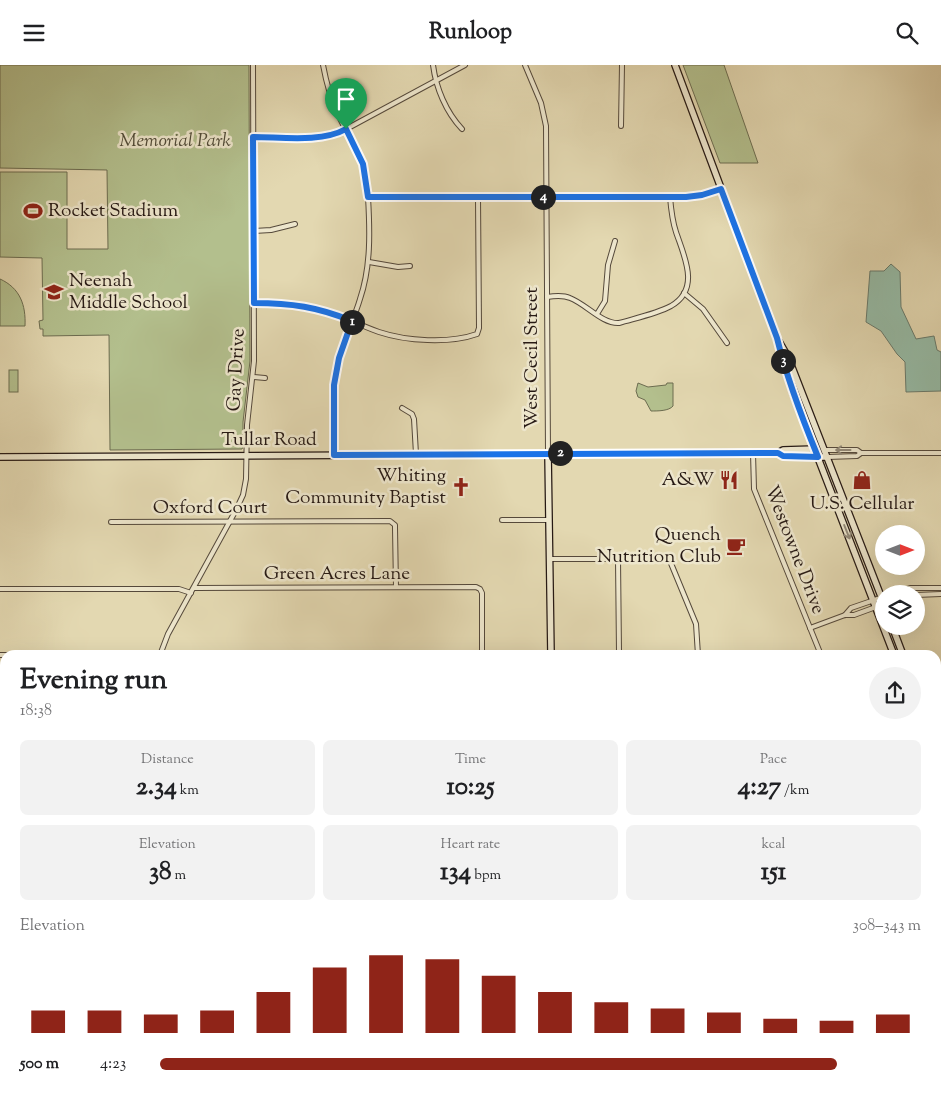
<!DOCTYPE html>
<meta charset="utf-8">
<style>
:root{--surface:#fff;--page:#f2f2f2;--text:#202124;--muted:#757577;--accent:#8f2418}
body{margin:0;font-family:"Sorts Mill Goudy",serif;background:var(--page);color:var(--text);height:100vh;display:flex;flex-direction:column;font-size:19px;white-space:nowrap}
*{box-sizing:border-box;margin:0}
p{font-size:16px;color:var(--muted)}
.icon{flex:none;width:28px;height:28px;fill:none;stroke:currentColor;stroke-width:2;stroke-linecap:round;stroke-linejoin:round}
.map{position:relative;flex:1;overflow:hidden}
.side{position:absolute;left:0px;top:585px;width:941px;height:444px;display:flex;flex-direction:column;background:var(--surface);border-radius:15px 15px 0 0;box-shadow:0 5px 20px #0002}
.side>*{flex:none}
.needle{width:32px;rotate:90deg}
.tools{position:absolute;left:875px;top:460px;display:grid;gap:10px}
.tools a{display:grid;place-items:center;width:50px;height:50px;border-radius:50%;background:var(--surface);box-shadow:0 5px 20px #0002;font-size:25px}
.pin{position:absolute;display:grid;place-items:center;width:42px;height:42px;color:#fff;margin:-51px -21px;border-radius:50% 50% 50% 0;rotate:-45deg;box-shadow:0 0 5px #0007}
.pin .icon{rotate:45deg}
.km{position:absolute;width:25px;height:25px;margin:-12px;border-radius:50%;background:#222;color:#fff;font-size:14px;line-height:25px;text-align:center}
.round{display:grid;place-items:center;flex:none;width:52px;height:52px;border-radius:26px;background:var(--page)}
.summary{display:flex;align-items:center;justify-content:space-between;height:85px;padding:0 20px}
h1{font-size:28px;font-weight:800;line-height:38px}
.figures{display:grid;grid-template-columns:repeat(3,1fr);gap:8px;height:85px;padding:5px 20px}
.figures div{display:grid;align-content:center;border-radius:8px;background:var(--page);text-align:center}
.figures b{font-size:25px;font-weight:800}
.figures small{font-size:14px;font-weight:400}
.figures p{font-size:14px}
.chart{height:140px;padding:10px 20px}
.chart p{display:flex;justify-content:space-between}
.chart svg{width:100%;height:90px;margin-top:5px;stroke:var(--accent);stroke-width:6}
ul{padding:0 20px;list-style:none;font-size:16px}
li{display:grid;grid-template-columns:80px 60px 1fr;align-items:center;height:38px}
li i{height:12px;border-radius:6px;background:var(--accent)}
header{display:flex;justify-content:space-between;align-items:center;height:65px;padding:0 20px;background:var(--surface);font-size:22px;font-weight:800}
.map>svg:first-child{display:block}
.green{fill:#b3bf8d;stroke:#6c6c50}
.water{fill:#96bba6;stroke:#697a6c}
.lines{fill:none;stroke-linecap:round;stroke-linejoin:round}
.stream{stroke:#697a6c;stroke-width:1}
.river{stroke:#96bba6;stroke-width:9}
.minor-casing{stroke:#55493b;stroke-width:6}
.tertiary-casing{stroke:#55493b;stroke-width:8}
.secondary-casing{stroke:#261914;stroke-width:8}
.motorway-casing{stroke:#261914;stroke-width:9}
.minor{stroke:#ede6cc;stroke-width:4}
.tertiary{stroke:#ede6cc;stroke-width:5}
.secondary{stroke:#ede6cc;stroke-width:5.5}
.motorway{stroke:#e2bc78;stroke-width:7}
.oneway{stroke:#938a79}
.route-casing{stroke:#fff;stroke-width:10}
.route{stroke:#1a73e8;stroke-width:6}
.labels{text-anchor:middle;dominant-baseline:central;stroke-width:5;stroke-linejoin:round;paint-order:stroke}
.park-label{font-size:19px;font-style:italic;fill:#504b38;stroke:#ede6cc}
.poi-label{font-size:19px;fill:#261914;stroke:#ede6cc;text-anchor:end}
.street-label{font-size:19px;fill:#261914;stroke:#ede6cc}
</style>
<header><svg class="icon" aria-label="menu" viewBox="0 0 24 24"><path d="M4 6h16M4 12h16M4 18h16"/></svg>Runloop<svg class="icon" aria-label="search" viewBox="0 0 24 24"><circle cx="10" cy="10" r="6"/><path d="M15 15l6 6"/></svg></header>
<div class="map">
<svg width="941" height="1028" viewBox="0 0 941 1028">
<rect width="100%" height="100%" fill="#e3d8b1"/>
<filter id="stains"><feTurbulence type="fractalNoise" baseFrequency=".004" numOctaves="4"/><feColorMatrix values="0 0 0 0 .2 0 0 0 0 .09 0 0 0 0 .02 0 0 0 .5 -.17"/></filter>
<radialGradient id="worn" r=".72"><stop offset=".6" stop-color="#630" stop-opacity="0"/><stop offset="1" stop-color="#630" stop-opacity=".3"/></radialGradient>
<g class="green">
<path d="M0,0H249L250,296L243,357V382L242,384L110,385L109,270L43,271V264H40L39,256L43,255L42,193L0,192V107H67V184H108L107,105L0,103Z"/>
<path d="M683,0H724L758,98H720Z"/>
<path d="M0,214C20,223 26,240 25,261H0Z"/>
<rect x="9" y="305" width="9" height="22"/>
<path d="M638,318L648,322L666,320L667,318H673V341C669,346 658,346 651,346L645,335L638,332L636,326Z"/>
</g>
<path class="water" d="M891,199L900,207L901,242L916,274L934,271L937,285L941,287V326L906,327L905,297L897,289L881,266L866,257L870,206H884Z"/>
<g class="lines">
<path class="stream" d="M60,1028L62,1024"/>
<path class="river" d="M82,1028L83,1024"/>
<g class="minor-casing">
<g id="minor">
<path d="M323,0C326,16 330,32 337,47C350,76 367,99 368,132C370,166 371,202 360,234C354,255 343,274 338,295C332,326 334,358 334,390"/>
<path d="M433,0C436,23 446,47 462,64"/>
<path d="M525,0L541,38L546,61L548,388"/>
<path d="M621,61L622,0"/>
<path d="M253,72H323L337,69L465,0"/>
<path d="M368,132H686L702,130L721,124"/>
<path d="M253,166L271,165L295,159"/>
<path d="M369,197L398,202L410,201"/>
<path d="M684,228L703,244L727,278"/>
<path d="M547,232C554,231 563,230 570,233C586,239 602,259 619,258C636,253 656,249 671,241C701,224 684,191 676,167C672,155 671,144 670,132"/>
<path d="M254,238C277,238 300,238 322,245C341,250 359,260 379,267C406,276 449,279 477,269L479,263L478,132"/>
<path d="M597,249L605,236L608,200L615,176"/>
<path d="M253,312L265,313"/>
<path d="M402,343L412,349L414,354L416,389"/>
<path d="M824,385H857L861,388"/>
<path d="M753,388L754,424L821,590"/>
<path d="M827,392L857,391L861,388H941"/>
<path d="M502,455H549"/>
<path d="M111,457L390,456L395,460V463L396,522"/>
<path d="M549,494H666L670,496L696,559L698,590"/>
<path d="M618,494L619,588"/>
<path d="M194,523L476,522L480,524L482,528V589"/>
<path d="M0,524H179L191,528"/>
<path d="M892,529L910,523H941"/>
<path d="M916,530L941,529"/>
<path d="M845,550L851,543L883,532"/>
<path d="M810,563L845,550H854L884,539"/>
<path d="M551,588H698"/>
<path d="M0,590L482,588"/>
<path d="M160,590L168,569L236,445L243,430L246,414L247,360L254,296L253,0"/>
<path d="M0,657H5"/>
<path d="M0,822L5,823"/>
<path d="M0,941H5"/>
<path d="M113,1024H119"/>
<path d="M353,1024V1028"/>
<path d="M845,1028L847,1024"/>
</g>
</g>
<g class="tertiary-casing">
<path id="tertiary" d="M0,987H5"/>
</g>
<g class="secondary-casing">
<g id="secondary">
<path d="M675,0L777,273L788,292L884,539"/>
<path d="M779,280L793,328L894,590"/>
<path d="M548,388L551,590"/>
<path d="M778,388L783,385L816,384"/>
<path d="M0,392L763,388H778L783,391L796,392H826"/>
<path d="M892,561L903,590"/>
<path d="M936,676L941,688"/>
<path d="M936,708L940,720"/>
<path d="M936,968L938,974L936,981"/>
<path d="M553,1024L554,1028"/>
<path d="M558,1028V1024"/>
</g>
</g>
<g class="motorway-casing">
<g id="motorway">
<path d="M936,721L941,720"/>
<path d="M936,771L941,770"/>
<path d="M936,785L941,784"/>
<path d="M936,829L941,827"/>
<path d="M936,834L941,832"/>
<path d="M0,962H5"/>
<path d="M0,976H5"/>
</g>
</g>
<use href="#minor" class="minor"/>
<use href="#tertiary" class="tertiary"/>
<use href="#secondary" class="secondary"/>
<use href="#motorway" class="motorway"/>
</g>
<defs><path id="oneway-shaft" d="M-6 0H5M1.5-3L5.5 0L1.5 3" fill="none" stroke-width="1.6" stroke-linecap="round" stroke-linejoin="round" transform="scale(1.25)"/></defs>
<g class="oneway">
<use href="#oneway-shaft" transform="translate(843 385) rotate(-180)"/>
<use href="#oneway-shaft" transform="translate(847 467) rotate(68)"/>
</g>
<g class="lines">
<g class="route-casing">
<path id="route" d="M346,64L363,99L368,132H686L702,130L721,124L777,273C787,314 802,353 818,392L783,391L778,388H763L334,390V320L339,293L352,256C318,242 291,238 254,238L253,72C281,72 321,78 346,64Z"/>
</g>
<use href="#route" class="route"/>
</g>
<defs>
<g id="stadium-bare" transform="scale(1.5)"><path d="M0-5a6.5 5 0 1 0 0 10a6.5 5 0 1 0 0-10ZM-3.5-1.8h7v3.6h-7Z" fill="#8f2418" stroke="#ede6cc" stroke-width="2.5" paint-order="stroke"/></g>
<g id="school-bare" transform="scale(1.5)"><path d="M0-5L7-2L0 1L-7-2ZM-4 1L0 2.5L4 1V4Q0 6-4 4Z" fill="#8f2418" stroke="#ede6cc" stroke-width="2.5" paint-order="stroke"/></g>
<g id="restaurant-bare" transform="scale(1.5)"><path d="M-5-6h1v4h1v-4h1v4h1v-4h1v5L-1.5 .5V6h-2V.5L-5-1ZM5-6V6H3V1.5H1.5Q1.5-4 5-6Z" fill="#8f2418" stroke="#ede6cc" stroke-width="2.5" paint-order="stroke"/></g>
<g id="shop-bare" transform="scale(1.5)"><path d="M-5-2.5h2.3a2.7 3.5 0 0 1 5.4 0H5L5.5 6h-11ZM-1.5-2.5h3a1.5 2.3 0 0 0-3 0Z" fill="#8f2418" stroke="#ede6cc" stroke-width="2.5" paint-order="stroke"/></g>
<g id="church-bare" transform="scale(1.5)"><path d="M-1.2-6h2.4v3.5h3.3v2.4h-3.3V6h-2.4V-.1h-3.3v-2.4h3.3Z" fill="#8f2418" stroke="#ede6cc" stroke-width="2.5" paint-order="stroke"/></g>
<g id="cafe-bare" transform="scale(1.5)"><path d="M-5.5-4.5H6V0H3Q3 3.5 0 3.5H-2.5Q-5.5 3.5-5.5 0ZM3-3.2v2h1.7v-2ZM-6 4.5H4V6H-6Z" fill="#8f2418" stroke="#ede6cc" stroke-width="2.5" paint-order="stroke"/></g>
</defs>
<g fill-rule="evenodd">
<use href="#stadium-bare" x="33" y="146"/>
<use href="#school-bare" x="54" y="227"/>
<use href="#restaurant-bare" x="729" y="415"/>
<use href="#shop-bare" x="862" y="415"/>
<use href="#church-bare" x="461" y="422"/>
<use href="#cafe-bare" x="736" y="481"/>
</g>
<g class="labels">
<g class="park-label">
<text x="175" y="76">Memorial Park</text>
</g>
<g class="poi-label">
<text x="48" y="146" text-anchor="start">Rocket Stadium</text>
<text x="69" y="216" text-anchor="start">Neenah<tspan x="69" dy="22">Middle School</tspan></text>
<text x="446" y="411">Whiting<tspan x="446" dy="22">Community Baptist</tspan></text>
<text x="714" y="415">A&amp;W</text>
<text x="862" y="439" text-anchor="middle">U.S. Cellular</text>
<text x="721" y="470">Quench<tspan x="721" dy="22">Nutrition Club</tspan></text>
</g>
<g class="street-label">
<text transform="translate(532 293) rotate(-90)">West Cecil Street</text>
<text transform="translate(237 305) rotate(-87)">Gay Drive</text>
<text x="269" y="375">Tullar Road</text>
<text x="210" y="443">Oxford Court</text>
<text transform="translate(794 485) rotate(69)">Westowne Drive</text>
<text x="337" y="509">Green Acres Lane</text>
</g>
</g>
<rect width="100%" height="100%" filter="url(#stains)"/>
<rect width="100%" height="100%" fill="url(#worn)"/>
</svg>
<div class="tools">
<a><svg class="needle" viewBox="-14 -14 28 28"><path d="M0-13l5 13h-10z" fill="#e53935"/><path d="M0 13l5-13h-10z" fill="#757577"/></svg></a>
<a><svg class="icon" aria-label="layers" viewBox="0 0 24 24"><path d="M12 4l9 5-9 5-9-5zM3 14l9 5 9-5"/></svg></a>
</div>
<div class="pin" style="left:346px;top:64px;background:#1e9e55"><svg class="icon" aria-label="arrive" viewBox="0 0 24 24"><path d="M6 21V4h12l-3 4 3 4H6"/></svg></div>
<b class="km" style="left:352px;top:257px">1</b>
<b class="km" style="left:560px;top:388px">2</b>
<b class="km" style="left:783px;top:296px">3</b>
<b class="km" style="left:543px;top:132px">4</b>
<section class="side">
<div class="summary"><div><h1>Evening run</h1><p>18:38</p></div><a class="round"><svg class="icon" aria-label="share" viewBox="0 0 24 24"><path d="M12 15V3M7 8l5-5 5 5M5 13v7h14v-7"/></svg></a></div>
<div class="figures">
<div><p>Distance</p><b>2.34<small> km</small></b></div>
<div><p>Time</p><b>10:25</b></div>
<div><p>Pace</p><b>4:27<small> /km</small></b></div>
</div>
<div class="figures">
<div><p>Elevation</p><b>38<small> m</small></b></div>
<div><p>Heart rate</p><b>134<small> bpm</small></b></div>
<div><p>kcal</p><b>151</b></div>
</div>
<div class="chart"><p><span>Elevation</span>308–343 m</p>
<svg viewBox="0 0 160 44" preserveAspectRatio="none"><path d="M5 44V33M15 44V33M25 44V35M35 44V33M45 44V24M55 44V12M65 44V6M75 44V8M85 44V16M95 44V24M105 44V29M115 44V32M125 44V34M135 44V37M145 44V38M155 44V35"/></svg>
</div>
<ul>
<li><b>500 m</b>4:23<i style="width:89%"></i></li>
</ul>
</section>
</div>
